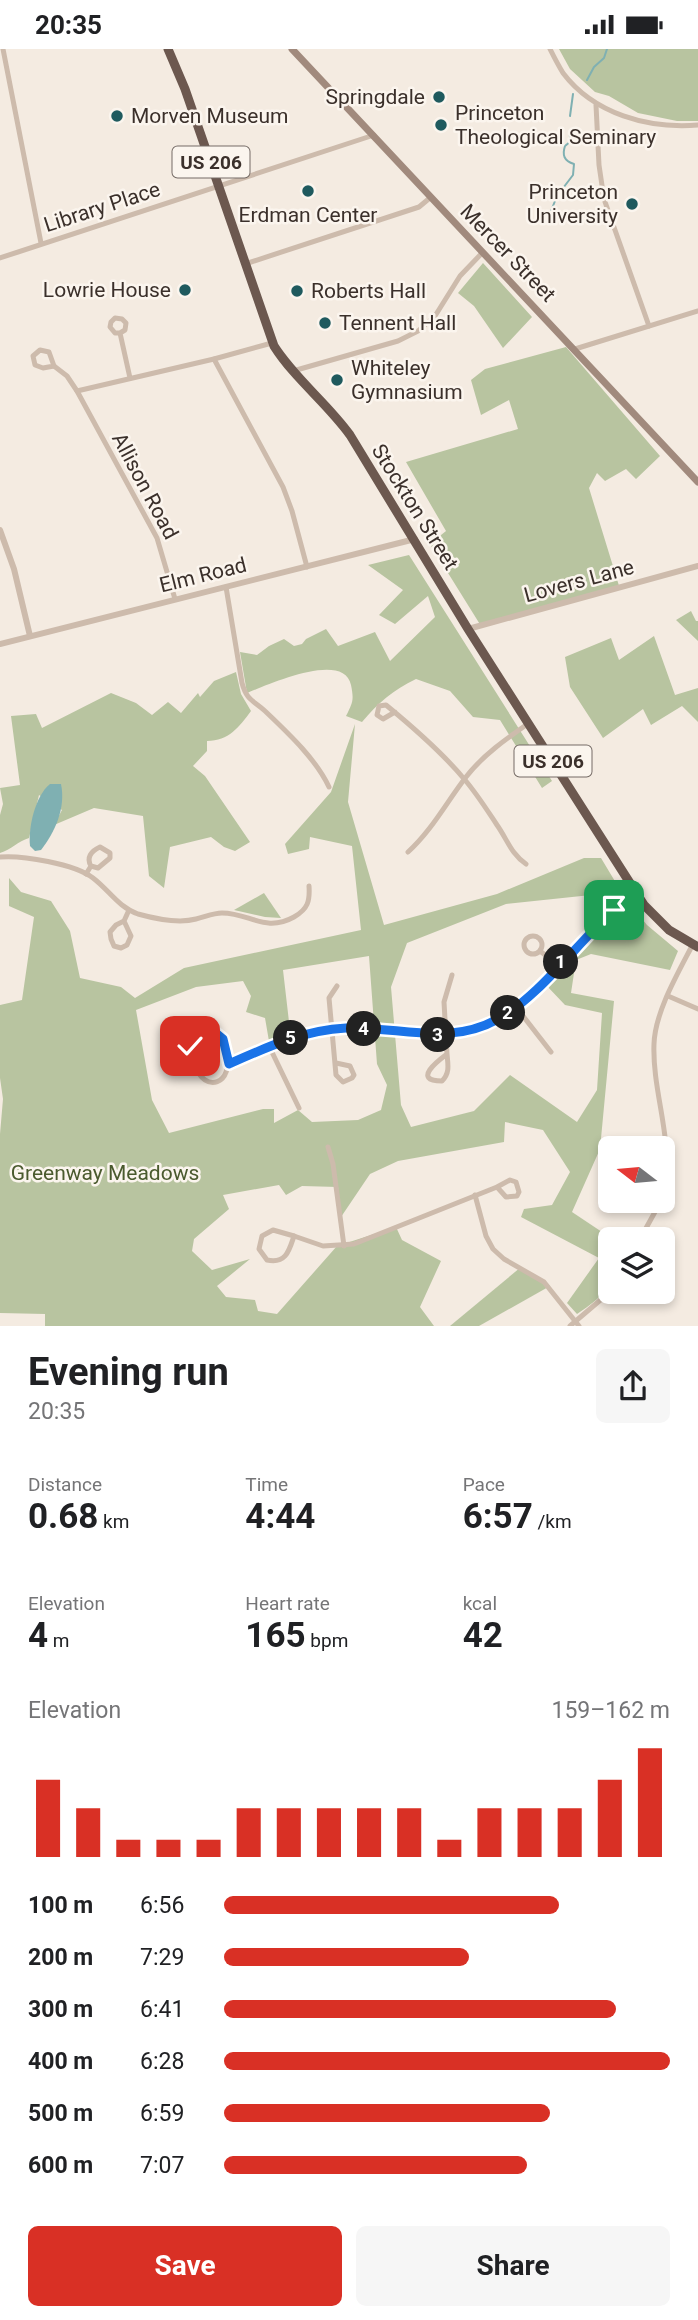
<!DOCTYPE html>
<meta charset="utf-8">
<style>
:root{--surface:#fff;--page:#f6f6f6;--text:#202124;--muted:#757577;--accent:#d93025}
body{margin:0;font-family:Roboto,sans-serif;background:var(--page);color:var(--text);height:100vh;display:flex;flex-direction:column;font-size:26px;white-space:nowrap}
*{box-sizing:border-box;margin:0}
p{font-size:23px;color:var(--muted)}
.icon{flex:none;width:38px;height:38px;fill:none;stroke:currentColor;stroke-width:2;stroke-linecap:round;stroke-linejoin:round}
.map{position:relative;height:1277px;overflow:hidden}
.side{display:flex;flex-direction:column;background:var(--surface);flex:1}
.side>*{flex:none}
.needle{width:46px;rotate:286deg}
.buttons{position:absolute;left:598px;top:1087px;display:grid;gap:14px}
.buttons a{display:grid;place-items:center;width:77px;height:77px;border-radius:10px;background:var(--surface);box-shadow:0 4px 10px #0003;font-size:35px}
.pin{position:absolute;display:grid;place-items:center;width:60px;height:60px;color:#fff;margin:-30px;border-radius:14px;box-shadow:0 4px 10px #0006}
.km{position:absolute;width:35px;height:35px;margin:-18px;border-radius:50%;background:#222;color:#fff;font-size:19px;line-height:35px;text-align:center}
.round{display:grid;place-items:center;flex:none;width:74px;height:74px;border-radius:10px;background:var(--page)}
.head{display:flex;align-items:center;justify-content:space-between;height:119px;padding:0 28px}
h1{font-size:38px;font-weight:700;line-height:52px}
.figures{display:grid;grid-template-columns:repeat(3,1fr);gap:10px;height:119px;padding:7px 28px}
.figures div{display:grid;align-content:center}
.figures b{font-size:35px;font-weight:700}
.figures small{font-size:19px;font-weight:400}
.figures p{font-size:19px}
.chart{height:196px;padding:14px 28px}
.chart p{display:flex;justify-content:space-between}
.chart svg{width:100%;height:126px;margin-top:7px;stroke:var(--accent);stroke-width:6}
.cta{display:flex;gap:14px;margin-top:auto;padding:14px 28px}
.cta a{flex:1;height:80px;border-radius:10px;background:var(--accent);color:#fff;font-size:28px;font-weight:700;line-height:80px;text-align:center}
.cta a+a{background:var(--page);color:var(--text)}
ul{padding:0 28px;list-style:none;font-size:23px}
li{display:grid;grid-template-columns:112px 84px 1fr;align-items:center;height:52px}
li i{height:18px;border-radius:9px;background:var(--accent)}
.status{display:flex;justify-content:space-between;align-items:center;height:49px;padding:0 35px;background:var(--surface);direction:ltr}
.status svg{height:19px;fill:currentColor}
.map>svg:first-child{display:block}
.green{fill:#b8c4a0;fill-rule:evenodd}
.water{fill:#7fb0b2}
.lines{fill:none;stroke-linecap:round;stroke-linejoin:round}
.stream{stroke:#7fb0b2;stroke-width:2}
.minor{stroke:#cdbbac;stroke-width:5}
.tertiary{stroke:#cdbbac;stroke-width:6}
.secondary{stroke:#a18a7d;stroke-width:7}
.trunk{stroke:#6c584f;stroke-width:9}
.route-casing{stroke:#fff;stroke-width:14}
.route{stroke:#1a73e8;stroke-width:9}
.poi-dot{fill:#1f5a5e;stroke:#fbf5ee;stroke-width:2.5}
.labels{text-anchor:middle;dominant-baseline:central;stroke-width:5;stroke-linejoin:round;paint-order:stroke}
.shield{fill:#fbf5ee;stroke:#756b66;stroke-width:2}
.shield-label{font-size:19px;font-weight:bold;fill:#3b302b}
.poi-label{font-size:21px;fill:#3b302b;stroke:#fbf5ee;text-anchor:start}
.street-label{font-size:21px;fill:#3b302b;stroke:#fbf5ee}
.park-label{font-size:21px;fill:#4a5a2e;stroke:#fbf5ee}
</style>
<div class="status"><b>20:35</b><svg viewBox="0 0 49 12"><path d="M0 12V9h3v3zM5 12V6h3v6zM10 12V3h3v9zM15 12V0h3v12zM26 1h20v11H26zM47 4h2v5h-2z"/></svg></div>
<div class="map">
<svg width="698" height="1277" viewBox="0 0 698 1277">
<rect width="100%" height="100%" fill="#f4ebe1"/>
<g class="green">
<path d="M559,0H698V72H677L638,64L609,47L595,43L570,20Z"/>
<path d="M483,214L532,268L503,299L474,257L458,244Z"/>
<path d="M566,298L660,407L636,430L626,420L605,432L597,424L589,439L620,540L481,577L430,495L446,482L406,413L518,380L509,351L481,366L471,331L485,320Z"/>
<path d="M409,506L552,732L542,739L500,671L473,668L450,642L416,630C393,641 378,654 362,673L346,667C353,653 354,651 351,636C344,601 267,636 247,644L240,603L257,606L269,597L284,590L294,597L302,595L306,590L326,580L338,597L375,583L390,612L435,568L428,547L395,575L379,566L403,541L368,516Z"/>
<path d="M691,562L696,572H698V592L676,571Z"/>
<path d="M654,587L675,646L698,639V673L682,657L651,676L643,660L603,689L570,638L565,608L611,589L619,611Z"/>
<path d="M236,623L241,645L251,662C239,678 229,692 207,692V702L193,717L205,727L250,793L235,802L224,798L211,788L170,798L164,839L149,827L143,767L94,759L54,776L62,761L39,746L29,789C18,792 11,801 0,804V766L3,755L0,739L20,736L11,667L36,665L42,679L111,644L136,654L152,666L168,653L181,664L198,644L200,648L214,632Z"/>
<path d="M355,675L348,753L384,876L497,845L584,809H601L625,849L647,876L678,902L670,921L591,905L576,911L571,944L614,952L600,1100L572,1163L611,1189L634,1180L638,1183L635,1190H611C611,1234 616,1239 577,1265L567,1254L599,1209L521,1168L524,1160L552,1156L570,1123L543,1081L505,1073L504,1093L398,1112L370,1125L341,1168L338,1138L302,1137L286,1146L279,1136L223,1146L229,1160L194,1190L192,1202L212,1221L250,1210L217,1237L226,1248L255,1251L258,1262L277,1265L337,1197L396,1178L402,1191L441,1212L420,1258L434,1277H45V1265L0,1264V1085L3,1050L0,1029V956L22,951L34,868L9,857V829L21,843L51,852L70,882L80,929L121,938L135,949L184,919L361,881L352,797L310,788L309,800L288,805L285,795L331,743ZM591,846L622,858L546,936L565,956L602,964L597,1041L577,1073L510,1026L474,1062L411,1078L401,1056L391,938L407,894L506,855ZM369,907L377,1015L387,1036L381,1061L358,1071L312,1073L298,1061L274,1074V1060H263L169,1084L152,1051L136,961L196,938L243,932L251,947L246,963L265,969L270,998L291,990L283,921Z"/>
<path d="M264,844L281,869L265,868L234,861Z"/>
<path d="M521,1218L550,1237L479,1277H450Z"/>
</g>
<path class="water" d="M50,735H61C66,759 55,783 41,801L35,802L30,797C28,779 35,747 50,735Z"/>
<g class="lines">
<g class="stream">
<path d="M587,31L594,18L604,9L607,0"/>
<path d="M570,67L573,45"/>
<path d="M549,167L557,147L573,126L574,115C564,112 562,106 565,97L571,92L569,83"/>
</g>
<g class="minor">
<path d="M3,0L41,194"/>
<path d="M550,0C554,8 558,16 563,24C594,65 648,80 698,76"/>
<path d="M596,56L599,116L604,150L649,277"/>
<path d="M0,209L374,86"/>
<path d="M245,215L419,158L431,148"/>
<path d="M120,284H115L110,278L111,273L115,269L122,270L126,274L125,281L120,284L130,329"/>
<path d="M575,300L698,262"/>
<path d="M40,301L49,303L54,317L43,319L35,316L33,307Z"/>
<path d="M214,310L283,438L292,462L307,518"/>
<path d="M54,317L67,327L77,342L157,489L175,550"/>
<path d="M293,322L398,292L418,282L435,267L460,227L483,203"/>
<path d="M77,342L214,310L272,294"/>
<path d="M226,538L242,634C247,652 253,651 265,662C288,684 316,710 329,738"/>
<path d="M395,663L383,670L377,666L379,657L386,656C414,679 442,703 465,731C477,745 487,761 497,776C507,790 511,805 526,815"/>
<path d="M408,803C432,781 446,754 466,728C483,706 506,690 529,674"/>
<path d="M0,808C22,806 75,815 93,829C109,841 118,858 138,865C156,870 178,875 196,870C205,868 213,864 222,864C250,864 265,884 294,868C308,860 310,852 309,837"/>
<path d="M86,825L91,817C86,809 91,802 100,798L110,804V809L98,819L91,817"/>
<path d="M124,872L131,887L127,896L121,899L114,897L111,890L110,883L116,876L124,872L129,861"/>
<circle cx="533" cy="896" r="9"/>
<path d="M540,902L558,916"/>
<path d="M668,947L698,960"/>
<path d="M516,958L551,1003"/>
<path d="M203,981L216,983C223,989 224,994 226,1002C235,1036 204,1045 195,1016C192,1006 189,999 193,989Z"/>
<path d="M269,997L299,1059"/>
<path d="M447,1005C448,1016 450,1024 442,1032C411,1032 439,1011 447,1005L444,953L452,926"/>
<path d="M336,1014L350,1017L354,1026L352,1029L343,1033L336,1026L329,949L337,937"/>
<path d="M229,1015C267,998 304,981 346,979C393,978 438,995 484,977C513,965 533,942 554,920C581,893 606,867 637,844"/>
<path d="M328,1098L333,1115L344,1197"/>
<path d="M475,1146L486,1187L493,1200L504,1210L544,1233L579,1277"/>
<path d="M663,1146C676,1097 652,1045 654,995C655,963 678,924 693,895"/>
<path d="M273,1181L294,1187C289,1202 286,1215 267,1211L259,1200L262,1187Z"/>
<path d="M294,1187L323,1197L354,1195L497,1138L506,1148L517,1147L519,1143L516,1133L510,1131L497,1138"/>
<path d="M640,1190L661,1152"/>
<path d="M570,1277L611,1242"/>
</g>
<g class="tertiary">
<path d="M0,481L14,520L30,587"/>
<path d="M468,580L698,517"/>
<path d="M0,595L415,490"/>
</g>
<path class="secondary" d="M292,0L698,433"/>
<path class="trunk" d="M168,0L185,40L274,297C295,330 327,354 350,386L468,580L644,856L669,881L698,898"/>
</g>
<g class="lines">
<g class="route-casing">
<path id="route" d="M190,997C192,985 200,980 212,981L223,990L229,1015C267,998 304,981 346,979C399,977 448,998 498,970C539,948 578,893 614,861"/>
</g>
<use href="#route" class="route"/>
</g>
<g class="poi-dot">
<circle cx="439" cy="48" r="7"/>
<circle cx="117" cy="67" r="7"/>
<circle cx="441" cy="76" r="7"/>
<circle cx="308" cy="142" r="7"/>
<circle cx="632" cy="155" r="7"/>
<circle cx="185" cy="241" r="7"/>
<circle cx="297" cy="242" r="7"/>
<circle cx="325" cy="274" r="7"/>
<circle cx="337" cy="331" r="7"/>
</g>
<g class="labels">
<g class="shield">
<rect x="172.5" y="97.5" width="77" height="31" rx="5"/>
<rect x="514.5" y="696.5" width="77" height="31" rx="5"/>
</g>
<g class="shield-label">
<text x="211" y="113">US 206</text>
<text x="553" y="712">US 206</text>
</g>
<g class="poi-label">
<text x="425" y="48" text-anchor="end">Springdale</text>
<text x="455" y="64">Princeton<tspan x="455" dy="24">Theological Seminary</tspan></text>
<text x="131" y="67">Morven Museum</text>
<text x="618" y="143" text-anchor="end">Princeton<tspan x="618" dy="24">University</tspan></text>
<text x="308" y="166" text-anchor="middle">Erdman Center</text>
<text x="171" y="241" text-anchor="end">Lowrie House</text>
<text x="311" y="242">Roberts Hall</text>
<text x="339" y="274">Tennent Hall</text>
<text x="351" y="319">Whiteley<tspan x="351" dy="24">Gymnasium</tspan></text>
</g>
<g class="street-label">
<text transform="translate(102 158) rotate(-18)">Library Place</text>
<text transform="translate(508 204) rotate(46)">Mercer Street</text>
<text transform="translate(145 437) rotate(62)">Allison Road</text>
<text transform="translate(415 458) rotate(58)">Stockton Street</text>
<text transform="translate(203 526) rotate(-14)">Elm Road</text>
<text transform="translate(579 532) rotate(-15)">Lovers Lane</text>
</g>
<g class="park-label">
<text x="105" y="1124">Greenway Meadows</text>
</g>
</g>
</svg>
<div class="buttons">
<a><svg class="needle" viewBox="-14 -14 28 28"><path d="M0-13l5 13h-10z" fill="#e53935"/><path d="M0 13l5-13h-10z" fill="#757577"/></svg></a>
<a><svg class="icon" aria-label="layers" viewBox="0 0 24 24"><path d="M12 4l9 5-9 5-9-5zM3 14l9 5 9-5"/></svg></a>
</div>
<div class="pin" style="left:614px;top:861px;background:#1e9e55"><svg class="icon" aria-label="arrive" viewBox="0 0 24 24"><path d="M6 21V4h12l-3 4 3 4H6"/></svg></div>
<div class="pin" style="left:190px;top:997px;background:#d93025"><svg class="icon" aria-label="check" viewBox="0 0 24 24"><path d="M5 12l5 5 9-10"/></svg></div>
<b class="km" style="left:561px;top:913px">1</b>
<b class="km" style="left:508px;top:964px">2</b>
<b class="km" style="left:438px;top:986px">3</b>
<b class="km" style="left:364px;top:980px">4</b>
<b class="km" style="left:291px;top:989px">5</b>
</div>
<section class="side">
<div class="head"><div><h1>Evening run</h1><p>20:35</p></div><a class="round"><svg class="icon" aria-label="share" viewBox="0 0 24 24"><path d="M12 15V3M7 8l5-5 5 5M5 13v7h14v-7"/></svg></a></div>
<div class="figures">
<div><p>Distance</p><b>0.68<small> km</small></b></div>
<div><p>Time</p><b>4:44</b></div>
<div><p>Pace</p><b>6:57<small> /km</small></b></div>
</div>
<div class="figures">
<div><p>Elevation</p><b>4<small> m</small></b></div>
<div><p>Heart rate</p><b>165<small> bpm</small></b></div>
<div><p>kcal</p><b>42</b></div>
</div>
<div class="chart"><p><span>Elevation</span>159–162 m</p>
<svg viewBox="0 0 160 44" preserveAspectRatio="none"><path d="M5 44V17M15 44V27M25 44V38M35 44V38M45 44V38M55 44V27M65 44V27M75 44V27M85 44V27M95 44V27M105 44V38M115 44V27M125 44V27M135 44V27M145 44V17M155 44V6"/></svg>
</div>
<ul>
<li><b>100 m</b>6:56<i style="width:75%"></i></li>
<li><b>200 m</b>7:29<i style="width:55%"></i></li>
<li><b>300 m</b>6:41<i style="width:88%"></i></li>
<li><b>400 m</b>6:28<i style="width:100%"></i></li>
<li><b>500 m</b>6:59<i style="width:73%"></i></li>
<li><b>600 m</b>7:07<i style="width:68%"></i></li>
</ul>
<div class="cta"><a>Save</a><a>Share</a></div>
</section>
